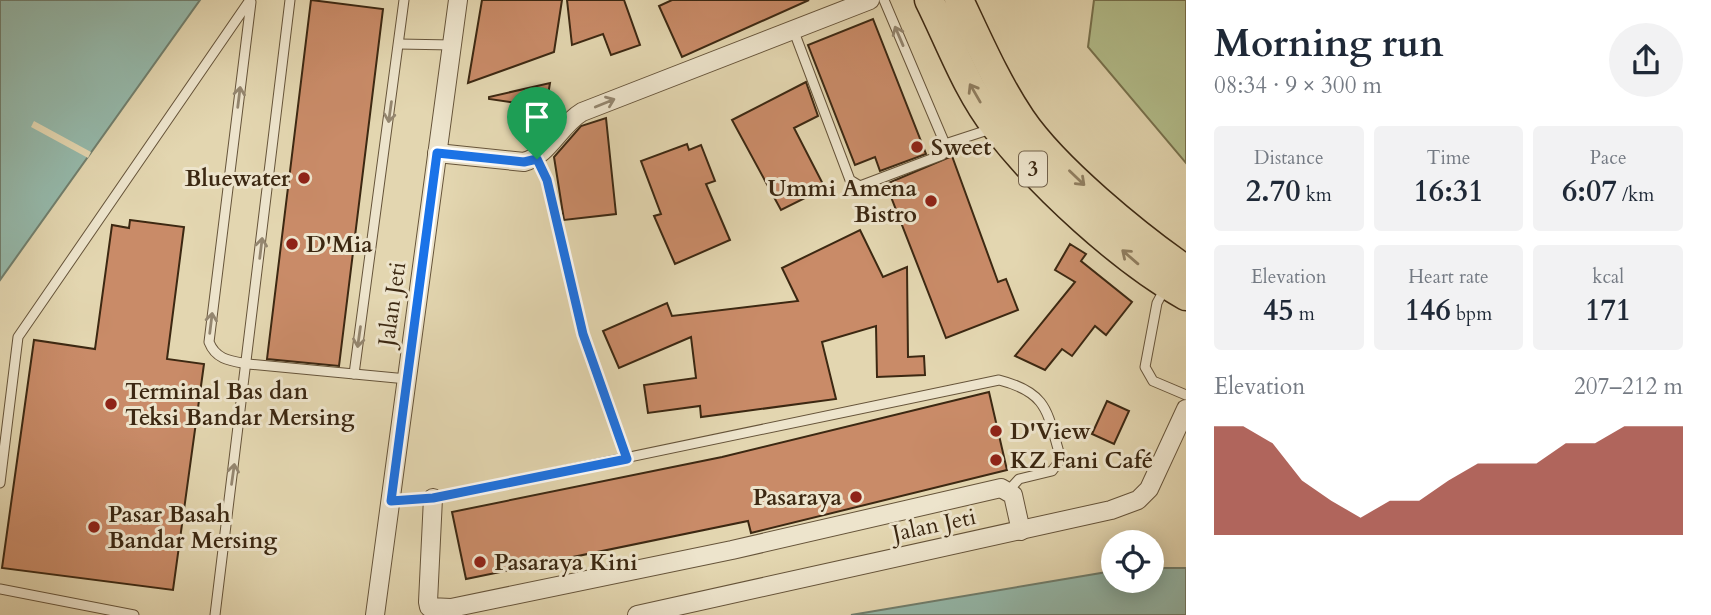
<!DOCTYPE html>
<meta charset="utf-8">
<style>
:root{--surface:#fff;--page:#f2f2f3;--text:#1f2937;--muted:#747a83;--accent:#8f2418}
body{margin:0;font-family:Cardo,serif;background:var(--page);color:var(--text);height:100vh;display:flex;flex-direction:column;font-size:26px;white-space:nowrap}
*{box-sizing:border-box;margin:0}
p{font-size:23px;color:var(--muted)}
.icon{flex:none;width:38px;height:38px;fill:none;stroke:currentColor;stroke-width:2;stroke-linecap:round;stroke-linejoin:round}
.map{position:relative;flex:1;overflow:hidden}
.sheet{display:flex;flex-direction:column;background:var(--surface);width:525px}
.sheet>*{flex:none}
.controls{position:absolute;left:1101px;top:530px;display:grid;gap:14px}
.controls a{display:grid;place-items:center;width:63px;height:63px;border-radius:50%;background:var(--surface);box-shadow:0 4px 18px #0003;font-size:35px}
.pin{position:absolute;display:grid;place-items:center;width:60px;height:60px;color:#fff;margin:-72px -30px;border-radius:50% 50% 50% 0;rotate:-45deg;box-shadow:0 0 7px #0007}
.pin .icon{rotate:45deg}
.round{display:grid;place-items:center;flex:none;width:74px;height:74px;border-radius:37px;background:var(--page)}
.headline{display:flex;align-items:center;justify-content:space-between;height:119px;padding:0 28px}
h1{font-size:38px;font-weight:700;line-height:52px}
.metrics{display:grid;grid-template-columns:repeat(3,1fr);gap:10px;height:119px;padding:7px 28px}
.metrics div{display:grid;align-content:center;border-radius:7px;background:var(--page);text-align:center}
.metrics b{font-size:30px;font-weight:700}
.metrics small{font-size:19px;font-weight:400}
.metrics p{font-size:19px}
.chart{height:196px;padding:14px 28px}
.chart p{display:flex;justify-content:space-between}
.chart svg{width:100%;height:126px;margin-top:7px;fill:var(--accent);opacity:.7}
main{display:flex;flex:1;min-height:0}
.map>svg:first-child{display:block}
.green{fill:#b3be8c;stroke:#78734f;stroke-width:2}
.water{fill:#95b9ab;stroke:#717f6e;stroke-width:2}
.pier{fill:#e3d6b0}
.building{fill:#c98b68;stroke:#3c2812;stroke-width:2}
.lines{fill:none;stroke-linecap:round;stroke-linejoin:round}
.service-casing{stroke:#66543a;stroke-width:11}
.minor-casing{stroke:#66543a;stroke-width:20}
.trunk-casing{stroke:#3c2812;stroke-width:31}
.service{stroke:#ede4cc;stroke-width:9}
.minor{stroke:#ede4cc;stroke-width:18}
.trunk{stroke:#e3d6b0;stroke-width:28}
.oneway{stroke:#94866f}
.oneway2{stroke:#907f61}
.route-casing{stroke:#fff;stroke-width:14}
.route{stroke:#1a73e8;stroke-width:9}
.poi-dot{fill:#8f2418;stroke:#ede4cc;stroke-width:2.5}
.labels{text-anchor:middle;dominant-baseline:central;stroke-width:6;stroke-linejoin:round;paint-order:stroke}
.shield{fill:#ede4cc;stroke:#71604a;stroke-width:2}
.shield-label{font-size:21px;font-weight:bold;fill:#3c2812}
.poi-label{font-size:23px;font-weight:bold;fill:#3c2812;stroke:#ede4cc;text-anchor:start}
.street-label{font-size:23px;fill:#3c2812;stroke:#ede4cc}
</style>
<main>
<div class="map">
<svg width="1186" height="615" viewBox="0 0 1186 615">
<rect width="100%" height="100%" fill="#e3d6b0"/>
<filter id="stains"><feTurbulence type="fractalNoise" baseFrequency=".00286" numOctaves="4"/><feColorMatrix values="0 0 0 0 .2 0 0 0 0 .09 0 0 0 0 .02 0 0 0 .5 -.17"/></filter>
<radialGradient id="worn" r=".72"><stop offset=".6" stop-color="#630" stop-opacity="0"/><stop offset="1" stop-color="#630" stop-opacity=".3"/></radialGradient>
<path class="green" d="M1094,0H1186V163L1088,47Z"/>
<g class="water">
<path d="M0,0H200L0,280Z"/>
<path d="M1152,568H1186V615H851L1113,571V581H1152Z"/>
</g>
<path class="pier" d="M34,121L91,152L88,158L31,127Z"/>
<g class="building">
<path d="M311,0L383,9L339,366L267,359Z"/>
<path d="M482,0H562L554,52L468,83Z"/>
<path d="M567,0H624L640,45L611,55L603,34L572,45Z"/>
<path d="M672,0H809L682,57L659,6Z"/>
<path d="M873,19L926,154L880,171L875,157L855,165L808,45Z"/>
<path d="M806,82L818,116L794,128L825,188L781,210L732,120Z"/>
<path d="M550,83L546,107L489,99V97Z"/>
<path d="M606,118L616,214L564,220L554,157L581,126Z"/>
<path d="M687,144L689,150L701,145L715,181L706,184L730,240L675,264L654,216L661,214L641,161Z"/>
<path d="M952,156L998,282L1006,279L1018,310L946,338L886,184Z"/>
<path d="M130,220L184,227L167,359L204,364L173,590L2,568L34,340L95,349L112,225L129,228Z"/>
<path d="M860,230L883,277L907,267L908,357L924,356L925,375L877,377L876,326L822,342L836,399L701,417L700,406L648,413L644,385L696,378L691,337L619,368L603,331L667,303L672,316L798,301L782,268Z"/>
<path d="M1070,244L1086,254L1081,261L1132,302L1106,335L1095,326L1072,356L1062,349L1045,370L1015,356L1075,282L1055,270Z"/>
<path d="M989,392L1007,470L751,533L748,521L466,579L452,512L722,457Z"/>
<path d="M1107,401L1129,411L1114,444L1092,434Z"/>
</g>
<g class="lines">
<g class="service-casing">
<g id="service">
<path d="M884,0L945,144"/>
<path d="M251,2L209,342C216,360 231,361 248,364L407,379"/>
<path d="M793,29L850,180L860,186L942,155L945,144"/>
<path d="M399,44L452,45"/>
<path d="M945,144L991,129"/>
<path d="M537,159L547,180L583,334L627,459"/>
<path d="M1165,288L1157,303L1145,367L1153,381L1186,395"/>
<path d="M354,374L404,0"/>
<path d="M0,483L18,337L250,0"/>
<path d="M391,501L433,498L999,380C1050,393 1047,414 1061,459L1052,471L1019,479L1009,490"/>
<path d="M0,589L134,615"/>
<path d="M215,615L290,0"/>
</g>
</g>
<g class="minor-casing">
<g id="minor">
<path d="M437,153L524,162C548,156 560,125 582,112L870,0"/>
<path d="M433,498L428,602L429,607L451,608"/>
<path d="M375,615L458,0"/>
<path d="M452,615L451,608L732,550L1001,488L1013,495L1021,531"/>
<path d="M637,615L1111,510L1138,500L1149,489L1186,409"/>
</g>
</g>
<g class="trunk-casing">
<g id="trunk">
<path d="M929,0C950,42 967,90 996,127C1041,186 1122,260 1186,296"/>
<path d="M959,0C978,40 996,82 1021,119C1055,169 1136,235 1186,270"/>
</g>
</g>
<use href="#service" class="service"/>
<use href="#minor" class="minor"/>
<use href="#trunk" class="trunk"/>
</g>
<defs><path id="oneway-shaft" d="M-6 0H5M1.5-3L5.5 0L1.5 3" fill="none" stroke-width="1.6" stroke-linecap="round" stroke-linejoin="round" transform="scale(1.75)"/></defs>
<g class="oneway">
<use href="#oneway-shaft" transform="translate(899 36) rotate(-113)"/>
<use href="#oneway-shaft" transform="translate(239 97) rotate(-83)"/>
<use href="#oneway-shaft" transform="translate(605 103) rotate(-22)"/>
<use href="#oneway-shaft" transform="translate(390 112) rotate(98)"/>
<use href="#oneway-shaft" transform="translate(261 248) rotate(-83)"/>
<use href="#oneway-shaft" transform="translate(211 323) rotate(-83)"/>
<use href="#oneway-shaft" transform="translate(359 337) rotate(98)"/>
<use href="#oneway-shaft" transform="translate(233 474) rotate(-82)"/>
</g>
<g class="oneway2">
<use href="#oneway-shaft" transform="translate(975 93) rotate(-120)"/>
<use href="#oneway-shaft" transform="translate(1077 178) rotate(44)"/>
<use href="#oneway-shaft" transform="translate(1130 257) rotate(-139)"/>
</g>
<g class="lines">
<g class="route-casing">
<path id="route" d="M437,153L524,162L537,159L547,180L583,334L627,459L433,498L391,501Z"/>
</g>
<use href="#route" class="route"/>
</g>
<g class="poi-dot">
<circle cx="917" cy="147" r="7"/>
<circle cx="304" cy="178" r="7"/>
<circle cx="931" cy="201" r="7"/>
<circle cx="292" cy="244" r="7"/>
<circle cx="111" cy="404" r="7"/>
<circle cx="996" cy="431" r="7"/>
<circle cx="996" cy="460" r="7"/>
<circle cx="856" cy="497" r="7"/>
<circle cx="94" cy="527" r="7"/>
<circle cx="480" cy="562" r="7"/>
</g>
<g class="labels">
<rect class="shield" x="1019" y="151.5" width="28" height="35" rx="5"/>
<g class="shield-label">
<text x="1033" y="169">3</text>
</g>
<g class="poi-label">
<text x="931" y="147">Sweet</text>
<text x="290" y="178" text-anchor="end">Bluewater</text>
<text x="917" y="188" text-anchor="end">Ummi Amena<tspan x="917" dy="26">Bistro</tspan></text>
<text x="306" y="244">D'Mia</text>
<text x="125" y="391">Terminal Bas dan<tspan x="125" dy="26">Teksi Bandar Mersing</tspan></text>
<text x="1010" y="431">D'View</text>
<text x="1010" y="460">KZ Fani Café</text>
<text x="842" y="497" text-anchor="end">Pasaraya</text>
<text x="108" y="514">Pasar Basah<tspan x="108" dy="26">Bandar Mersing</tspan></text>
<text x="494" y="562">Pasaraya Kini</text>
</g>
<g class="street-label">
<text transform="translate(392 304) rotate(-82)">Jalan Jeti</text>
<text transform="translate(934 525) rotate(-12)">Jalan Jeti</text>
</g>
</g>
<rect width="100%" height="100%" filter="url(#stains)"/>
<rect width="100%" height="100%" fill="url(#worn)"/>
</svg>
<div class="controls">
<a><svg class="icon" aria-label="locate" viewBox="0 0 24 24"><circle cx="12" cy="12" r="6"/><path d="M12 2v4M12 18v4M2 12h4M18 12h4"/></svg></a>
</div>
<div class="pin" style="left:537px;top:159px;background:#1e9e55"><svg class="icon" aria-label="arrive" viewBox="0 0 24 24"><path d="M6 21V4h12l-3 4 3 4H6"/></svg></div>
</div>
<section class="sheet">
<div class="headline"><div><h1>Morning run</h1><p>08:34 · 9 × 300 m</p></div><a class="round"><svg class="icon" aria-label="share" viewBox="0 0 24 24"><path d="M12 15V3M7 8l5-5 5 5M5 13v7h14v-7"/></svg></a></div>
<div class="metrics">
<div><p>Distance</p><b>2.70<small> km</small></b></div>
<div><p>Time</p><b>16:31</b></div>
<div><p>Pace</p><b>6:07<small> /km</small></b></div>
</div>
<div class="metrics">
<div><p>Elevation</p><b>45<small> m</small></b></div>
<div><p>Heart rate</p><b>146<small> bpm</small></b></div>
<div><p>kcal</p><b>171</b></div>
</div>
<div class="chart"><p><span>Elevation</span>207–212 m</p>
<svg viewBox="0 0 160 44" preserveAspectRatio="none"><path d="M0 44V6L10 6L20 12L30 25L40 32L50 38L60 32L70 32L80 25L90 19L100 19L110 19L120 12L130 12L140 6L150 6L160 6V44z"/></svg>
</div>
</section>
</main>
